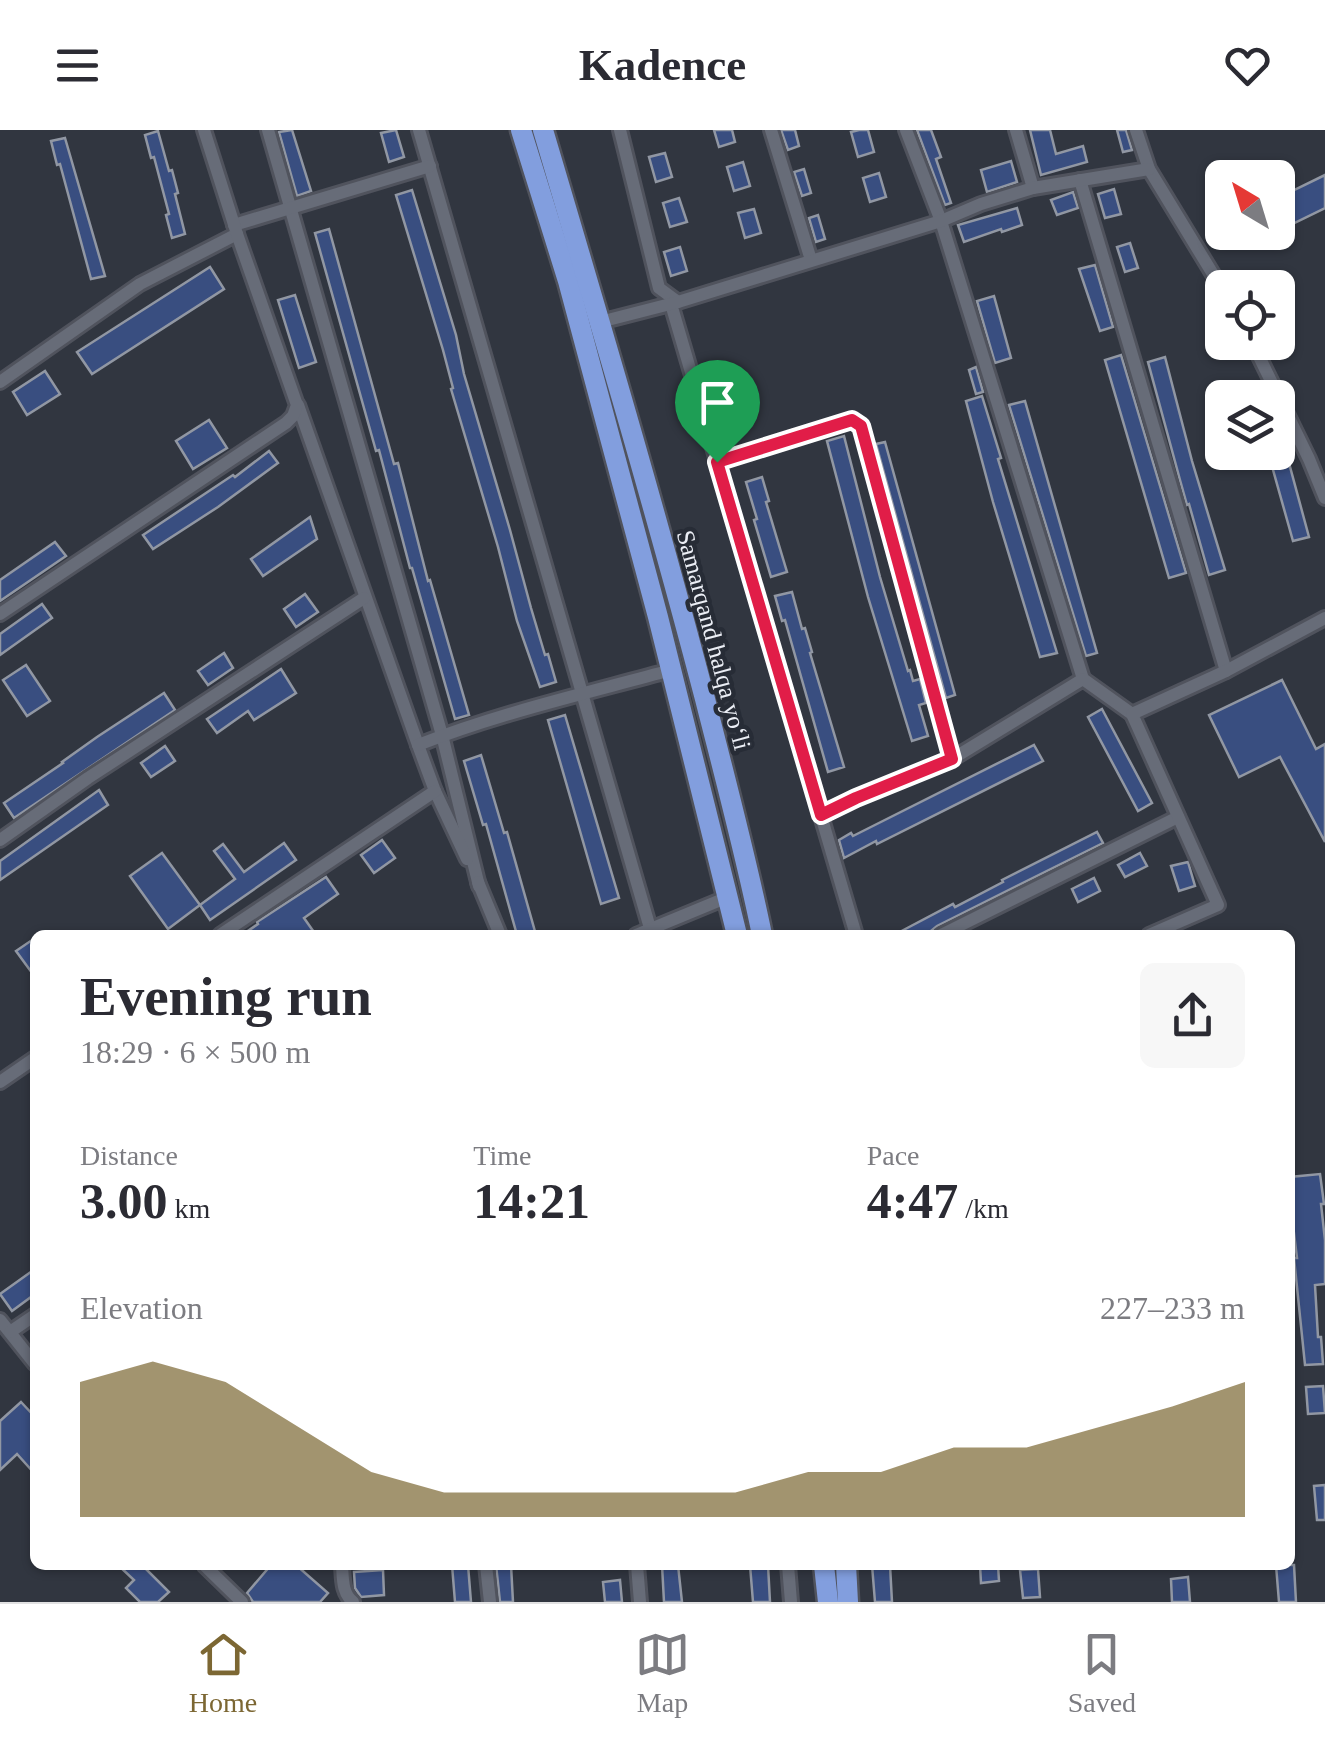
<!DOCTYPE html>
<meta charset="utf-8">
<style>
:root{--surface:#fff;--page:#f7f7f7;--text:#2b2b33;--muted:#7c7c81;--line:#e1e1e2;--accent:#7c6733}
body{margin:0;font-family:Georgia,serif;background:var(--page);color:var(--text);height:100vh;display:flex;flex-direction:column;font-size:38px;white-space:nowrap}
*{box-sizing:border-box;margin:0}
p{font-size:32px;color:var(--muted)}
.icon{flex:none;width:55px;height:55px;fill:none;stroke:currentColor;stroke-width:2;stroke-linecap:round;stroke-linejoin:round}
.map{position:relative;flex:1;overflow:hidden}
.drawer{position:absolute;left:30px;top:800px;width:1265px;height:640px;display:flex;flex-direction:column;background:var(--surface);border-radius:15px;box-shadow:0 2px 8px #0004}
.drawer>*{flex:none}
.needle{width:65px;rotate:322deg}
.fabs{position:absolute;left:1205px;top:30px;display:grid;gap:20px}
.fabs a{display:grid;place-items:center;width:90px;height:90px;border-radius:15px;background:var(--surface);box-shadow:0 2px 8px #0004;font-size:50px}
.pin{position:absolute;display:grid;place-items:center;width:85px;height:85px;color:#fff;margin:-102px -42px;border-radius:50% 50% 50% 0;rotate:-45deg;box-shadow:0 0 10px #0007}
.pin .icon{rotate:45deg}
.round{display:grid;place-items:center;flex:none;width:105px;height:105px;border-radius:15px;background:var(--page)}
.headline{display:flex;align-items:center;justify-content:space-between;height:170px;padding:0 50px}
h1{font-size:55px;font-weight:700;line-height:75px}
.metrics{display:grid;grid-template-columns:repeat(3,1fr);gap:15px;height:170px;padding:10px 50px}
.metrics div{display:grid;align-content:center}
.metrics b{font-size:50px;font-weight:700}
.metrics small{font-size:28px;font-weight:400}
.metrics p{font-size:28px}
.chart{height:280px;padding:20px 50px}
.chart p{display:flex;justify-content:space-between}
.chart svg{width:100%;height:180px;margin-top:10px;fill:var(--accent);opacity:.7}
header{display:flex;justify-content:space-between;align-items:center;height:130px;padding:0 50px;background:var(--surface);font-size:45px;font-weight:700}
.menu{display:flex;justify-content:space-around;align-items:center;height:140px;border-top:2px solid var(--line);background:var(--surface);font-size:28px;color:var(--muted)}
.menu a{display:grid;justify-items:center;gap:5px}
.menu .current{color:var(--accent)}
.map>svg:first-child{display:block}
.building{fill:#394e80;stroke:#9197a3;stroke-width:2.5}
.lines{fill:none;stroke-linecap:round;stroke-linejoin:round}
.minor-casing{stroke:#50535d;stroke-width:18}
.trunk-casing{stroke:#50535d;stroke-width:25}
.minor{stroke:#676c78;stroke-width:12}
.trunk{stroke:#829ede;stroke-width:20}
.route-casing{stroke:#fff;stroke-width:20}
.route{stroke:#e11d48;stroke-width:12}
.labels{text-anchor:middle;dominant-baseline:central;stroke-width:9;stroke-linejoin:round;paint-order:stroke}
.street-label{font-size:25px;fill:#ebeef5;stroke:#272c36}
</style>
<header><svg class="icon" aria-label="menu" viewBox="0 0 24 24"><path d="M4 6h16M4 12h16M4 18h16"/></svg>Kadence<svg class="icon" aria-label="heart" viewBox="0 0 24 24"><path d="M12 20l-8-8c-3-5 5-10 8-4 3-6 11-1 8 4z"/></svg></header>
<div class="map">
<svg width="1325" height="1472" viewBox="0 0 1325 1472">
<rect width="100%" height="100%" fill="#313640"/>
<g class="building">
<path d="M292,0L311,61L297,66L279,2Z"/>
<path d="M396,0L404,27L389,32L381,3Z"/>
<path d="M714,0H732L735,12L719,17Z"/>
<path d="M781,0H795L799,16L788,20Z"/>
<path d="M859,0H868L874,22L858,27L851,2Z"/>
<path d="M917,0H931L941,27L936,29L951,73L945,75Z"/>
<path d="M1030,0H1050L1056,24L1083,16L1087,32L1041,45Z"/>
<path d="M1117,0H1126L1132,20L1123,22Z"/>
<path d="M158,1L169,41L172,40L178,63L175,64L185,104L172,108L166,85L169,84L154,27L151,28L145,5Z"/>
<path d="M65,8L105,146L91,149L60,34L57,35L51,11Z"/>
<path d="M665,23L672,47L656,52L649,27Z"/>
<path d="M1011,31L1017,52L987,62L981,40Z"/>
<path d="M743,32L750,56L734,61L727,37Z"/>
<path d="M804,39L811,63L802,66L794,42Z"/>
<path d="M879,43L886,67L870,72L863,48Z"/>
<path d="M1325,45V78L1278,101V68Z"/>
<path d="M1114,59L1121,84L1105,88L1098,64Z"/>
<path d="M412,60L456,205L464,244L510,400L531,478L545,525L548,524L556,552L540,557L517,491L498,417L451,259L453,258L443,220L396,65Z"/>
<path d="M1073,62L1078,78L1057,85L1051,70Z"/>
<path d="M679,68L687,92L670,97L663,73Z"/>
<path d="M1017,78L1022,95L1002,102L1001,99L964,112L958,95Z"/>
<path d="M754,79L761,103L745,108L738,83Z"/>
<path d="M818,85L825,109L816,112L809,88Z"/>
<path d="M329,99L394,334L398,333L428,451L430,450L469,585L455,589L412,438H410L379,320L376,321L315,103Z"/>
<path d="M1242,102H1274L1249,115Z"/>
<path d="M1130,113L1138,138L1125,142L1117,117Z"/>
<path d="M680,117L687,141L671,146L664,122Z"/>
<path d="M1095,135L1113,197L1100,201L1079,139Z"/>
<path d="M210,137L224,159L92,244L77,222Z"/>
<path d="M295,165L316,232L299,238L278,170Z"/>
<path d="M994,166L1011,228L995,233L977,171Z"/>
<path d="M1121,225L1186,443L1169,448L1105,230Z"/>
<path d="M1165,227L1192,331L1225,440L1209,445L1189,374L1187,375L1180,350L1148,232Z"/>
<path d="M976,237L983,262L976,264L969,240Z"/>
<path d="M45,241L60,264L27,285L13,262Z"/>
<path d="M982,266L1001,328L998,329L1057,523L1040,527L993,372L966,271Z"/>
<path d="M1025,271L1097,523L1086,526L1009,275Z"/>
<path d="M209,290L227,318L193,339L176,311Z"/>
<path d="M844,306L880,447L908,541L910,540L913,551L920,549L926,573L919,575L928,606L912,611L868,467L827,311Z"/>
<path d="M885,312L955,565L946,568L876,314Z"/>
<path d="M269,321L278,333L218,377L153,419L143,405L233,345L235,347Z"/>
<path d="M1268,322H1286L1309,407L1293,411Z"/>
<path d="M762,347L769,371L766,372L787,442L771,447L754,390L757,389L746,352Z"/>
<path d="M310,387L317,409L263,446L251,429Z"/>
<path d="M55,412L66,426L0,471V450Z"/>
<path d="M792,462L802,499L805,498L812,522L810,523L844,637L828,642L785,490L782,491L775,466Z"/>
<path d="M305,464L318,482L296,497L284,479Z"/>
<path d="M42,474L52,488L0,525V504Z"/>
<path d="M224,523L233,538L208,555L198,541Z"/>
<path d="M26,535L50,571L27,586L3,550Z"/>
<path d="M281,539L296,563L254,590L248,581L217,603L207,589Z"/>
<path d="M1282,550L1316,619L1325,614V712L1280,627L1239,647L1209,585Z"/>
<path d="M164,563L175,580L14,688L4,673L63,633L62,632L97,607Z"/>
<path d="M1102,579L1152,673L1138,681L1088,587Z"/>
<path d="M565,585L619,768L601,774L548,590Z"/>
<path d="M1034,615L1043,631L877,714L876,711L844,728L839,710L851,703L853,706Z"/>
<path d="M165,616L175,631L151,647L141,633Z"/>
<path d="M481,625L504,703L507,702L536,805H517L486,694L483,695L464,631Z"/>
<path d="M99,660L108,675L0,750V731Z"/>
<path d="M1097,702L1103,713L937,796L926,805H894L953,774L955,777L1003,752L1002,750Z"/>
<path d="M382,710L395,728L374,743L361,725Z"/>
<path d="M284,713L296,730L210,790L200,775L235,749L214,721L223,714L244,742Z"/>
<path d="M162,723L200,775L168,799L130,746Z"/>
<path d="M1140,723L1147,736L1125,747L1118,735Z"/>
<path d="M1188,732L1195,756L1179,761L1171,736Z"/>
<path d="M326,747L338,764L304,788L316,805H242L258,794L257,792Z"/>
<path d="M1094,748L1100,761L1078,772L1072,759Z"/>
<path d="M35,808V847L16,821Z"/>
<path d="M1320,1044L1324,1074H1321L1325,1110V1154L1315,1155L1318,1207H1321L1323,1234L1305,1235L1294,1128H1297L1290,1070V1047Z"/>
<path d="M35,1139V1164L12,1181L0,1164Z"/>
<path d="M1323,1256L1325,1283L1308,1284L1306,1257Z"/>
<path d="M21,1272L35,1287V1344L17,1324L0,1340V1291Z"/>
<path d="M1325,1355V1390H1317L1314,1356Z"/>
<path d="M118,1435H142L169,1462L158,1472H140L126,1458L134,1450Z"/>
<path d="M271,1435H296L328,1463L320,1472H253L247,1463Z"/>
<path d="M452,1435H468L471,1472H455Z"/>
<path d="M496,1435H511L513,1472H500Z"/>
<path d="M662,1435H678L682,1472H664Z"/>
<path d="M750,1435H768L770,1472H753Z"/>
<path d="M872,1435H890L892,1472H875Z"/>
<path d="M980,1435H998L999,1451L981,1453Z"/>
<path d="M1276,1435H1294L1296,1472H1279Z"/>
<path d="M1038,1439L1040,1467L1023,1468L1020,1440Z"/>
<path d="M383,1440L384,1465L361,1467L355,1458L354,1442Z"/>
<path d="M1188,1447L1190,1472H1172L1171,1449Z"/>
<path d="M620,1450L622,1472H605L603,1452Z"/>
</g>
<g class="lines">
<g class="minor-casing">
<g id="minor">
<path d="M268,0L442,605L479,756"/>
<path d="M419,0L652,805"/>
<path d="M620,0L659,158L678,172"/>
<path d="M771,0L811,130"/>
<path d="M906,0L941,91L1083,549"/>
<path d="M1016,0L1033,58"/>
<path d="M1136,0L1149,39L1222,159"/>
<path d="M1080,50L1226,541"/>
<path d="M234,95L430,36"/>
<path d="M671,174L856,805"/>
<path d="M600,192L678,172L941,91L981,74L1033,58L1149,39"/>
<path d="M1252,212L1309,329L1325,368"/>
<path d="M0,252L140,154L237,104"/>
<path d="M298,275L418,615L435,661L467,729"/>
<path d="M717,332L852,290L861,296L952,629"/>
<path d="M0,484L286,293L293,286L297,275L237,104L204,0"/>
<path d="M418,615C499,583 587,563 671,540"/>
<path d="M821,685L855,668L952,629L1083,549L1132,584"/>
<path d="M0,710L88,648L364,468"/>
<path d="M478,752L500,805"/>
<path d="M220,805L435,661"/>
<path d="M636,805L728,767"/>
<path d="M941,805L1178,687"/>
<path d="M1149,805L1218,775L1132,584L1226,541L1325,488"/>
<path d="M0,952L35,928"/>
<path d="M0,1190L35,1234"/>
<path d="M10,1202L35,1185"/>
<path d="M204,1435L242,1472"/>
<path d="M342,1435C343,1449 342,1463 353,1472"/>
<path d="M486,1435L490,1472"/>
<path d="M637,1435L640,1472"/>
<path d="M788,1435L791,1472"/>
</g>
</g>
<g class="trunk-casing">
<g id="trunk">
<path d="M521,0L568,151L658,487L737,805"/>
<path d="M543,0C599,189 655,378 705,569C725,648 746,726 762,805"/>
<path d="M824,1435L828,1472"/>
<path d="M846,1435L848,1472"/>
</g>
</g>
<use href="#minor" class="minor"/>
<use href="#trunk" class="trunk"/>
</g>
<g class="lines">
<g class="route-casing">
<path id="route" d="M852,290L861,296L952,629L856,668L821,685L717,332Z"/>
</g>
<use href="#route" class="route"/>
</g>
<g class="labels">
<g class="street-label">
<text transform="translate(714 510) rotate(75)">Samarqand halqa yoʻli</text>
</g>
</g>
</svg>
<div class="fabs">
<a><svg class="needle" viewBox="-14 -14 28 28"><path d="M0-13l5 13h-10z" fill="#e53935"/><path d="M0 13l5-13h-10z" fill="#7c7c81"/></svg></a>
<a><svg class="icon" aria-label="locate" viewBox="0 0 24 24"><circle cx="12" cy="12" r="6"/><path d="M12 2v4M12 18v4M2 12h4M18 12h4"/></svg></a>
<a><svg class="icon" aria-label="layers" viewBox="0 0 24 24"><path d="M12 4l9 5-9 5-9-5zM3 14l9 5 9-5"/></svg></a>
</div>
<div class="pin" style="left:717px;top:332px;background:#1e9e55"><svg class="icon" aria-label="arrive" viewBox="0 0 24 24"><path d="M6 21V4h12l-3 4 3 4H6"/></svg></div>
<section class="drawer">
<div class="headline"><div><h1>Evening run</h1><p>18:29 · 6 × 500 m</p></div><a class="round"><svg class="icon" aria-label="share" viewBox="0 0 24 24"><path d="M12 15V3M7 8l5-5 5 5M5 13v7h14v-7"/></svg></a></div>
<div class="metrics">
<div><p>Distance</p><b>3.00<small> km</small></b></div>
<div><p>Time</p><b>14:21</b></div>
<div><p>Pace</p><b>4:47<small> /km</small></b></div>
</div>
<div class="chart"><p><span>Elevation</span>227–233 m</p>
<svg viewBox="0 0 160 44" preserveAspectRatio="none"><path d="M0 44V11L10 6L20 11L30 22L40 33L50 38L60 38L70 38L80 38L90 38L100 33L110 33L120 27L130 27L140 22L150 17L160 11V44z"/></svg>
</div>
</section>
</div>
<nav class="menu">
<a class="current"><svg class="icon" aria-label="home" viewBox="0 0 24 24"><path d="M3 11l9-7 9 7M6 9v11h12V9"/></svg>Home</a>
<a><svg class="icon" aria-label="map" viewBox="0 0 24 24"><path d="M3 6l6-2 6 2 6-2v14l-6 2-6-2-6 2zM9 4v14M15 6v14"/></svg>Map</a>
<a><svg class="icon" aria-label="saved" viewBox="0 0 24 24"><path d="M7 4h10v16l-5-4-5 4z"/></svg>Saved</a>
</nav>
